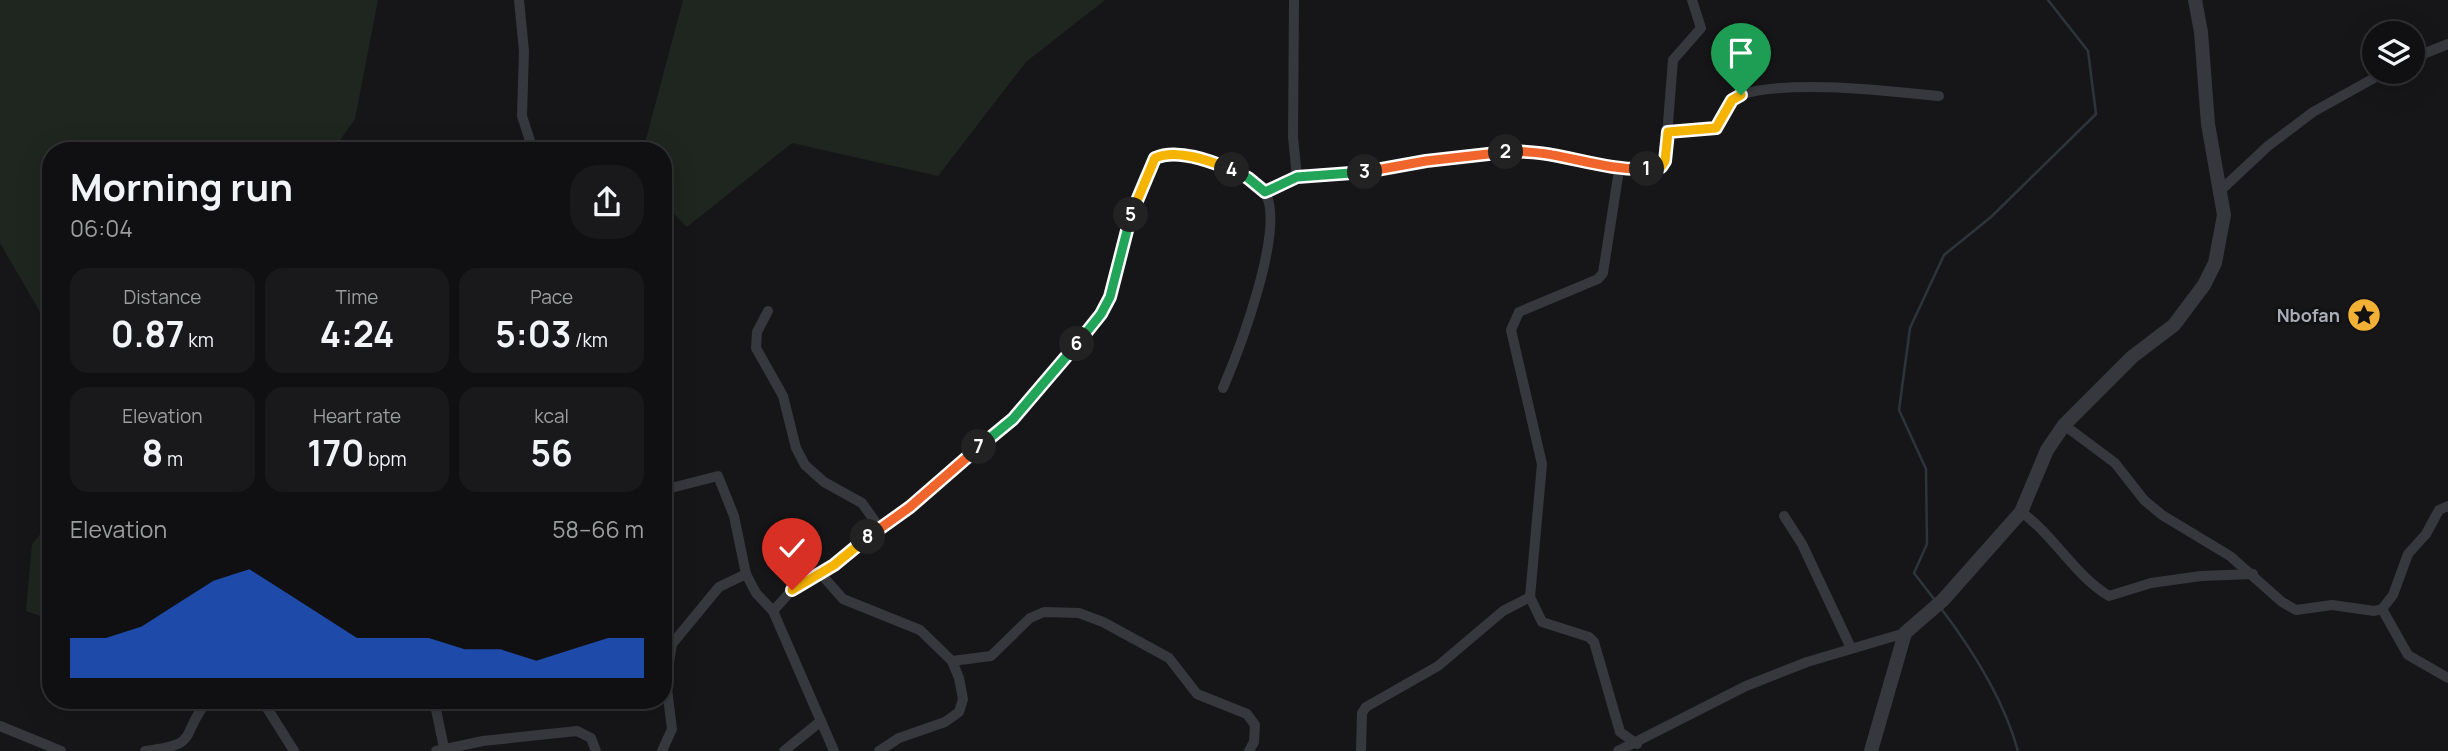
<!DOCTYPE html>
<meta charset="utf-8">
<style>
:root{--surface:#101012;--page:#19191b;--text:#f1f3f6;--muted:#9c9d9f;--line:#303032;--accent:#2563eb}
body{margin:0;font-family:Manrope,sans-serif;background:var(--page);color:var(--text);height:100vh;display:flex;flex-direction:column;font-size:26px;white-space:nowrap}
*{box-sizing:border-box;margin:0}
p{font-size:23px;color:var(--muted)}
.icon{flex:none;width:38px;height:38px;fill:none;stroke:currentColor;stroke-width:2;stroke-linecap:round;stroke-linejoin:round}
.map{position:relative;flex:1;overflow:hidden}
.panel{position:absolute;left:42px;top:142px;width:630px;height:567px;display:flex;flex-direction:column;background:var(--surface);border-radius:28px;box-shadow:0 7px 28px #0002,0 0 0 2px var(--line)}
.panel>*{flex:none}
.buttons{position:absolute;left:2362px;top:21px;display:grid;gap:14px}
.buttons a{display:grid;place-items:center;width:63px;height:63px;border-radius:50%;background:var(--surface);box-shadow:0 7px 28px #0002,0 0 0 2px var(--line);font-size:35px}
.pin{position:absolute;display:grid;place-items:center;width:60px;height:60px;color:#fff;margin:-72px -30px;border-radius:50% 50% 50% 0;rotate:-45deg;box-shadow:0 0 7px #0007}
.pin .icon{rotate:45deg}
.km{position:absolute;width:35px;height:35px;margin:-18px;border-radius:50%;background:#222;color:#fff;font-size:19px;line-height:35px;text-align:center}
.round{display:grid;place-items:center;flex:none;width:74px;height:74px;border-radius:28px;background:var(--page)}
.summary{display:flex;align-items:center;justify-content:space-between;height:119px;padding:0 28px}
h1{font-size:38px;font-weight:700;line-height:52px}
.figures{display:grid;grid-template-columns:repeat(3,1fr);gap:10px;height:119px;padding:7px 28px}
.figures div{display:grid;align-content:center;border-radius:18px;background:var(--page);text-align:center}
.figures b{font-size:35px;font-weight:700}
.figures small{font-size:19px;font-weight:400}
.figures p{font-size:19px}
.chart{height:196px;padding:14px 28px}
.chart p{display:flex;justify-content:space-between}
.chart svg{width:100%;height:126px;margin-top:7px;fill:var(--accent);opacity:.7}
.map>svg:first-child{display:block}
.green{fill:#1e261f}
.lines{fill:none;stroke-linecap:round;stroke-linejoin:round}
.stream{stroke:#2c353c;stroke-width:2.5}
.minor{stroke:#37383d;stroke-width:10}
.tertiary{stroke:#37383d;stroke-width:14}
.split-1-casing{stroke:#fff;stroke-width:14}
.split-2-casing{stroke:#fff;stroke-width:14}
.split-3-casing{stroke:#fff;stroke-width:14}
.split-4-casing{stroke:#fff;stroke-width:14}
.split-5-casing{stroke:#fff;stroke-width:14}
.split-6-casing{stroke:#fff;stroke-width:14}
.split-7-casing{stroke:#fff;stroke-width:14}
.split-8-casing{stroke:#fff;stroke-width:14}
.split-9-casing{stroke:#fff;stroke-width:14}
.split-1{stroke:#f5b400;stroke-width:9}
.split-2{stroke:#f0652b;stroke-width:9}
.split-3{stroke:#f0652b;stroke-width:9}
.split-4{stroke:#22a559;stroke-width:9}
.split-5{stroke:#f5b400;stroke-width:9}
.split-6{stroke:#22a559;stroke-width:9}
.split-7{stroke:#22a559;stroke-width:9}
.split-8{stroke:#f0652b;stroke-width:9}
.split-9{stroke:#f5b400;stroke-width:9}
.labels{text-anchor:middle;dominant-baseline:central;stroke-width:5;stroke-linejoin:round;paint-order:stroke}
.poi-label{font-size:18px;font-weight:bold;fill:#a8adb8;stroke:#111113;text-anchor:end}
</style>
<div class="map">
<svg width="2448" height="751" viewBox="0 0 2448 751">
<rect width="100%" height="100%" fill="#161618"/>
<g class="green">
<path d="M0,0H378L355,119L333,150H51V331L0,243Z"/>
<path d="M683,0H1105L1026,62L938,176L792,143L687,227L663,203V150H643Z"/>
<path d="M51,521V620L26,611L32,544Z"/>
</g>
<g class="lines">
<g class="stream">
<path d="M1934,599L1914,573L1927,544L1926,469L1899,410L1910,328L1944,255L1991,217L2096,114L2088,51L2048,0"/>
<path d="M1940,607C1972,649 2004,700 2018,751"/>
</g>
<g class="minor">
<path d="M519,0L524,51L522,116L533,150"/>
<path d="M1294,0L1293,137L1297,177"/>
<path d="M2413,58L2448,44"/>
<path d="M1668,132L1716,128C1718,117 1729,99 1740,95C1789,79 1887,91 1939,96"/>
<path d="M1619,170L1603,273L1598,279L1519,312L1511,330L1542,464L1530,597L1542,622L1589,637L1594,642L1620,732L1637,744"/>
<path d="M2222,189L2268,146L2313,112L2385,72"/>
<path d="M1265,192L1297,177L1352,175L1426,161L1525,151L1619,170L1662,167L1665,161L1673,60L1701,28L1692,0"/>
<path d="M768,311L757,332L756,348L783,396L796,448L805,465L824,482L862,503L879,527"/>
<path d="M2064,425L2115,463L2144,500L2162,515L2230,556L2282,602L2296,610L2332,605L2374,611L2382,609L2393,595L2408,554L2426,534L2439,510L2448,506"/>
<path d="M663,490L718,476L734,516L746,574L756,593L773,611"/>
<path d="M2021,512C2054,535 2074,575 2109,596L2151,583L2201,576L2253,574"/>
<path d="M1784,516L1802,544L1851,648"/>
<path d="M821,574L843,599L920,630L952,661L959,678L963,699L959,712L945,722L899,738L879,751"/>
<path d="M2382,609L2408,655L2448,678"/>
<path d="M952,661L991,656L1030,618L1044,612L1079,613L1103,622L1169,658L1197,694L1247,714L1255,725L1254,742L1249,751"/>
<path d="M262,700L294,751"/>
<path d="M434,700L444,748L448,751"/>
<path d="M0,726L61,751"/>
<path d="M145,751C202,744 178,737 208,700"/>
<path d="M436,751L483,741L577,731L591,738L596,751"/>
<path d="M662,751L672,729L666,681L672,644L719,587L746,574"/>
<path d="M784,751L821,721"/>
<path d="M834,751L773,611L792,590L834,565L879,527L910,507L951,469L1013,419L1101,314C1126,265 1124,205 1155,158C1175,149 1197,160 1217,165C1233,170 1254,177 1264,191C1288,224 1238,353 1223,388"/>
<path d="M1361,751L1362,713L1366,707L1438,666L1503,611L1530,597"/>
<path d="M1618,751L1746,686L1807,662L1905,633"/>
</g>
<path class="tertiary" d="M1871,751L1905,633L1943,600L2021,512L2047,450L2064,425L2132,357L2174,325L2204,285L2215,263L2224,215L2208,124L2201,32L2195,0"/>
</g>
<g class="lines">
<g class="split-1-casing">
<path id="split-1" d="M1647,169L1661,167L1665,161L1668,132L1716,128L1732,100L1741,95"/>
</g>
<g class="split-2-casing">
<path id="split-2" d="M1506,152C1554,148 1598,171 1647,169"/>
</g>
<g class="split-3-casing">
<path id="split-3" d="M1365,172L1426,161L1506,152"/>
</g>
<g class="split-4-casing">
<path id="split-4" d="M1232,170L1248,178L1265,192L1297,177L1365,172"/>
</g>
<g class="split-5-casing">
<path id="split-5" d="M1131,215L1155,158C1177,148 1211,161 1232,170"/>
</g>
<g class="split-6-casing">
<path id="split-6" d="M1077,344L1101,314L1110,297L1131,215"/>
</g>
<g class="split-7-casing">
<path id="split-7" d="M979,447L1013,419L1077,344"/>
</g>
<g class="split-8-casing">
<path id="split-8" d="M868,537L910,507L979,447"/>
</g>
<g class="split-9-casing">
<path id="split-9" d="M792,590L834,565L868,537"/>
</g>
<use href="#split-1" class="split-1"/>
<use href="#split-2" class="split-2"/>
<use href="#split-3" class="split-3"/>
<use href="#split-4" class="split-4"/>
<use href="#split-5" class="split-5"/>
<use href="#split-6" class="split-6"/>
<use href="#split-7" class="split-7"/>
<use href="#split-8" class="split-8"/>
<use href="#split-9" class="split-9"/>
</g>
<defs>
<g id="sight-disc" transform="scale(1.75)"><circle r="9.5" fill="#f2b134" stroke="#111113"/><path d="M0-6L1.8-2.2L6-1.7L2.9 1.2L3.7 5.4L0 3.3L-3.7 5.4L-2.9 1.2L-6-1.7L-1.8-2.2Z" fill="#111"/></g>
</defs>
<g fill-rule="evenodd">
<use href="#sight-disc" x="2364" y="315"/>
</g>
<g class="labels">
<g class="poi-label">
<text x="2340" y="315">Nbofan</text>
</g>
</g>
</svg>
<div class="buttons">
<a><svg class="icon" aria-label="layers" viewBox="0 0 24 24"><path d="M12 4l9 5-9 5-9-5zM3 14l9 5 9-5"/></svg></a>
</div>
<div class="pin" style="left:1741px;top:95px;background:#1e9e55"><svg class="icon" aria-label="arrive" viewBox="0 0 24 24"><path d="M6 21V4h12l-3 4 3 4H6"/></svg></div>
<div class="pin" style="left:792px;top:590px;background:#d93025"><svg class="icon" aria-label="check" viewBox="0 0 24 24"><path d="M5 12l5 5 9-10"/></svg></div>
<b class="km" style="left:1647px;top:169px">1</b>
<b class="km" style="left:1506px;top:152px">2</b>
<b class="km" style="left:1365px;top:172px">3</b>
<b class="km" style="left:1232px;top:170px">4</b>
<b class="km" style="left:1131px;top:215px">5</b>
<b class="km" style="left:1077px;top:344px">6</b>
<b class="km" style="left:979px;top:447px">7</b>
<b class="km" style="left:868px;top:537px">8</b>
<section class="panel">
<div class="summary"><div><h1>Morning run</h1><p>06:04</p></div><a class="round"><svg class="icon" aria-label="share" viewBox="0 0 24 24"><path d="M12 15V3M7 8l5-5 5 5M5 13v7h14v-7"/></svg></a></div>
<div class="figures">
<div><p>Distance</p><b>0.87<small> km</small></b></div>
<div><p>Time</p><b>4:24</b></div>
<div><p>Pace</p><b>5:03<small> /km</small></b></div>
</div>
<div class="figures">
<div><p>Elevation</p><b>8<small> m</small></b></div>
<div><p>Heart rate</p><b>170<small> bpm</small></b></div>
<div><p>kcal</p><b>56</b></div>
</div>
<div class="chart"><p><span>Elevation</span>58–66 m</p>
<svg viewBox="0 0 160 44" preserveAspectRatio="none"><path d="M0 44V30L10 30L20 26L30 18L40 10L50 6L60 14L70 22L80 30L90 30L100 30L110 34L120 34L130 38L140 34L150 30L160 30V44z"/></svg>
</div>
</section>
</div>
